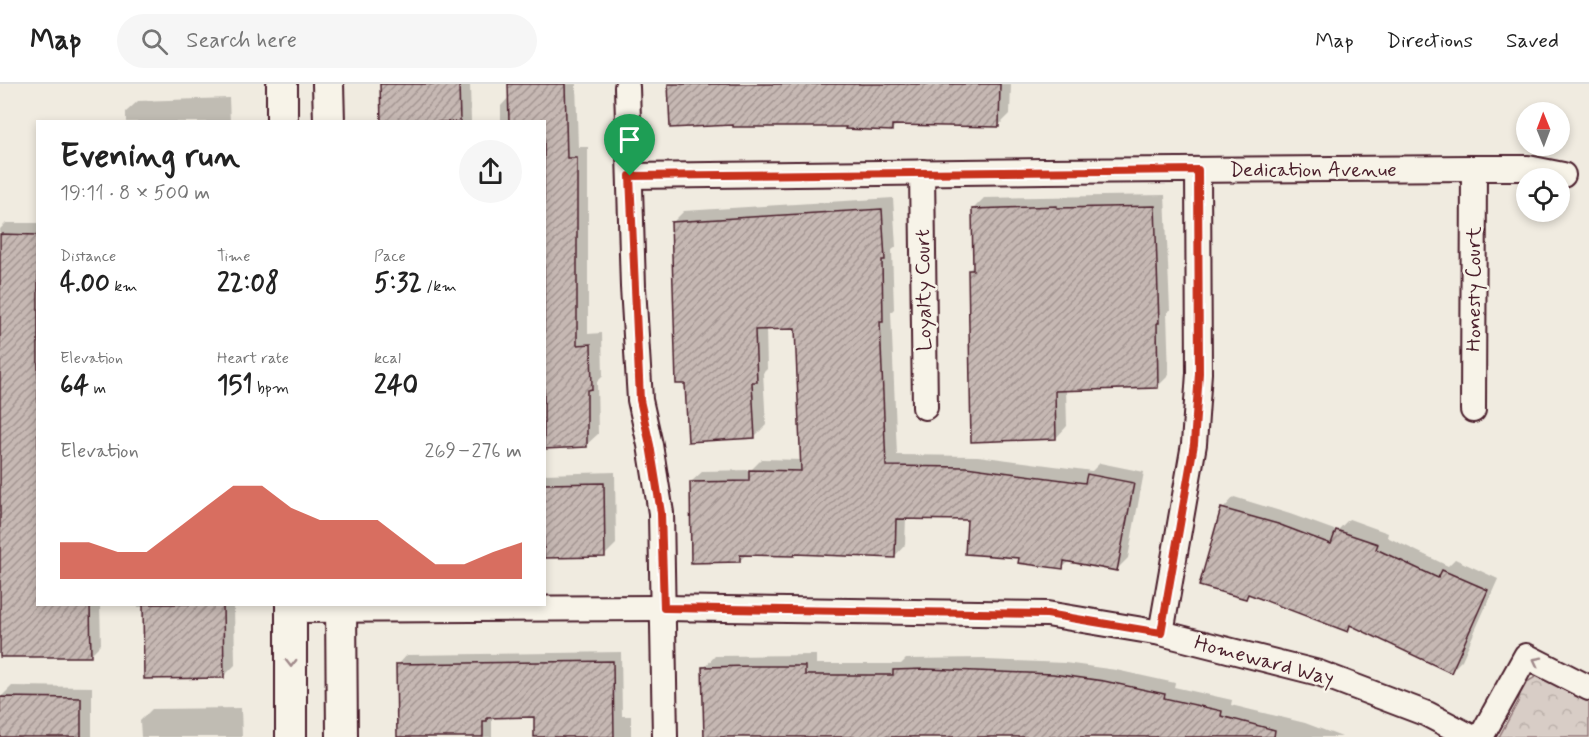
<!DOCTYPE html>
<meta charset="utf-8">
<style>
:root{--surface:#fff;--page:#f6f6f6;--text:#222;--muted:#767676;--line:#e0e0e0;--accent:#c8321e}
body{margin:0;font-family:Mynerve,sans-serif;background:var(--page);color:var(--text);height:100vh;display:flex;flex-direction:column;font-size:22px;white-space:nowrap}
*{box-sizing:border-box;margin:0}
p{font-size:20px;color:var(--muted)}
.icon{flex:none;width:33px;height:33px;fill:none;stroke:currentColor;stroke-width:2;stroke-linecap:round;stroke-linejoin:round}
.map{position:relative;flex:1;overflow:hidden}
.side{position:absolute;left:36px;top:36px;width:510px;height:486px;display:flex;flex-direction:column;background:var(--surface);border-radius:0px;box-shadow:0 3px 9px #0003}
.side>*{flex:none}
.needle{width:39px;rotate:359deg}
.controls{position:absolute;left:1516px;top:18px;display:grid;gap:12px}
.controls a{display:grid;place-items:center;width:54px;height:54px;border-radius:50%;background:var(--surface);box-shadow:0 3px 9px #0003;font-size:30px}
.pin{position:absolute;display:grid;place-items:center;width:51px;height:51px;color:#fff;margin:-62px -26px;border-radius:50% 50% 50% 0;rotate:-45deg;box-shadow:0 0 6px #0007}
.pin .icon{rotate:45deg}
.round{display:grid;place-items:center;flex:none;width:63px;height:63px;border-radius:32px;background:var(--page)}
.headline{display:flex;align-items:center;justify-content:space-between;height:102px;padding:0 24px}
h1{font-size:33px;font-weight:800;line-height:45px}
.figures{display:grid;grid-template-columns:repeat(3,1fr);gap:9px;height:102px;padding:6px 24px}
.figures div{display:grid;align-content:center}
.figures b{font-size:26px;font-weight:800}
.figures small{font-size:16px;font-weight:400}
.figures p{font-size:16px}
.chart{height:168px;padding:12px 24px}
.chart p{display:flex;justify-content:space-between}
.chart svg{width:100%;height:108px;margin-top:6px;fill:var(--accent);opacity:.7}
header{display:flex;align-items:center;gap:36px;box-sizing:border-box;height:84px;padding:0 30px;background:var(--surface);border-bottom:2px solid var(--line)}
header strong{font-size:28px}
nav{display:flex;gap:33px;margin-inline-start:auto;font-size:21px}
.search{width:420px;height:54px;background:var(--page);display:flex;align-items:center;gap:15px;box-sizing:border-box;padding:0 21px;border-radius:33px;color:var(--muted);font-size:22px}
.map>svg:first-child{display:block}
.forest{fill:url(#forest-crowns);stroke:#917678;stroke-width:1.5}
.shadow{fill:#0003}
.building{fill:url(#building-hatch);stroke:#4a1f2b;stroke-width:1.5}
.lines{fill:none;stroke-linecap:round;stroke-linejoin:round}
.minor-casing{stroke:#4a1f2b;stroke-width:28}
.tertiary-casing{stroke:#4a1f2b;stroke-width:34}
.minor{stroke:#f7f3e8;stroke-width:24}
.tertiary{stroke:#f7f3e8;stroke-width:30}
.oneway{stroke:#a0898a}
.route-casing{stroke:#fff;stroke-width:12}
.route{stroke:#c8321e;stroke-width:8}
.labels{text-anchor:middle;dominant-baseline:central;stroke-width:5;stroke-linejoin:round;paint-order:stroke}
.street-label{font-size:21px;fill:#4a1f2b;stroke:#f7f3e8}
</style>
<header>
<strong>Map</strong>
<div class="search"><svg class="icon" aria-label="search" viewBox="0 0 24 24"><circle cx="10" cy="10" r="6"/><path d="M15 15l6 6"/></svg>Search here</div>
<nav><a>Map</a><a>Directions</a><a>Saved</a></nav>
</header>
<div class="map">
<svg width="1589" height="653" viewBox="0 0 1589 653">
<defs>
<pattern id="forest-crowns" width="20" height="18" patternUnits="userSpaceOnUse" patternTransform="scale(1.5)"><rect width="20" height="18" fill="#d8cdc6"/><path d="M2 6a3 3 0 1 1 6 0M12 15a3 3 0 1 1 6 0" fill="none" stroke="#bbb0aa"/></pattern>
<pattern id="building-hatch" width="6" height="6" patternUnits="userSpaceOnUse" patternTransform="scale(1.5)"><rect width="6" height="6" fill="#c6b8b3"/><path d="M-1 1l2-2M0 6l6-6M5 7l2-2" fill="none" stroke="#a39592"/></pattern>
</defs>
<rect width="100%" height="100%" fill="#f0ebe0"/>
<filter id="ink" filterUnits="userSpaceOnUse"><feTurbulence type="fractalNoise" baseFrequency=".0167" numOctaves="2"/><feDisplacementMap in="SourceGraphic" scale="12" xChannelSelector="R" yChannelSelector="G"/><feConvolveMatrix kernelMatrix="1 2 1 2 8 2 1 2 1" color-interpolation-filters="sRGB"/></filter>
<g filter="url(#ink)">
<path class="forest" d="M1540,590L1589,613V653H1499L1518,618L1522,601Z"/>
<g class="shadow">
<path d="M381,0H470L471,38H382Z"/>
<path d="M510,0H576L578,63H588V250L602,249L603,292L597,298L598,350L586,361L544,38H501V22L510,12Z"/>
<path d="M670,0H1011L1010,30L999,41L898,39L892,45L847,41Z"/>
<path d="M229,14L230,38H126V28L138,17Z"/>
<path d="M1165,111L1170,226L1167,229L1169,291L1157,303L1066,305L1067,342L1056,354L969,186L974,181L973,125L984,114Z"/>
<path d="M893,114L896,163L892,166L894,225L891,228L897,371L978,372L1092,387L1100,379L1144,388L1128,474L1117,485L1070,477L1063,483L1021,473L969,434H906L905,461L894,473L795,469L747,470L739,477L691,398L703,387L751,386L762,375L802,376L797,243L766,244L767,285L763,289L766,341L754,353L686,299L673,138L684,127Z"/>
<path d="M6,139H38V520H100L101,560L90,571L0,496V145Z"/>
<path d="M615,388L616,460L604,472L544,473V390Z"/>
<path d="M1234,413L1290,430L1337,447L1349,435L1388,449L1387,453L1448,482L1455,475L1498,495L1462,576L1451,587L1352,541L1347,546L1250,509L1246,513L1223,425Z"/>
<path d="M138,520H234L235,581L224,592L145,523H138Z"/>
<path d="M621,568L622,632H631V653H536V632L492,633V653H399L398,581L407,571Z"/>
<path d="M816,571V580H901L906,575L986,574V576L1065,579L1116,586L1175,599L1174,603L1232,616L1231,621L1305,639L1342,653H704V584L715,572Z"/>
<path d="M12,602L92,603V653H0V614Z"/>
<path d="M241,624L242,653H141L140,637L152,625Z"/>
</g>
<g class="building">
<path d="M380,0H459L460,38H381Z"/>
<path d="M508,0H565L567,74H577V261L591,260L592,305L587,306V363L544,365V38H509Z"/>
<path d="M668,0H1000L999,43L892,41V47L845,45L846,43H733V41L670,44Z"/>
<path d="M1057,122V124L1155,122L1159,239H1157L1158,304L1055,307L1056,355L971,358L968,186H973L972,125Z"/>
<path d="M882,125L885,176H882L883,238H880L886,382L966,383L1085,399L1087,390L1134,399L1117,487L1064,477L1063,485L1018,479L1019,474L965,470L967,436L896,435L895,474L795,470L794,472L740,471V478L691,479L690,398L749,397V386L801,387L795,245L755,246L757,298H752L755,354L688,358L685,300H676L671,138Z"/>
<path d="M0,150L38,151V520H90L91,573H0Z"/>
<path d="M604,399L605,473L544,474V400Z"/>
<path d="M1221,424L1278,440L1331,460L1336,446L1378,460L1376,465L1438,494L1442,486L1488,506L1451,589L1350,541L1348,548L1248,510L1246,515L1199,502Z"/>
<path d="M143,520H223L224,594L144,595Z"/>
<path d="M613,577L614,653H534V633L487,634V637H483V653H397L396,580Z"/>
<path d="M751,582H805V591H893V586L926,585L1053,590L1104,597L1165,610L1164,614L1222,627L1221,632L1275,646L1274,653H704L702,583Z"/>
<path d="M0,613L81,614V653H0Z"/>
</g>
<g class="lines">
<g class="minor-casing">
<g id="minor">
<path d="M627,3L633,203L640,316L650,361L661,429L665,653"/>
<path d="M922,88L925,323"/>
<path d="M630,92L1045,87L1474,84H1528L1563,91"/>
<path d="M1473,326L1474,84"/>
<path d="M291,526L664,524L1047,530L1161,549L1319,589L1427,630L1471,653"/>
<path d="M1161,549L1194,360L1199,289L1198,86"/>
<path d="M1481,653L1526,572L1589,604"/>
</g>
</g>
<g class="tertiary-casing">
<g id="tertiary">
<path d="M282,0V38"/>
<path d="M328,0L329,38"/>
<path d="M341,520L342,653"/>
<path d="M291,653V520"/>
</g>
</g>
<use href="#minor" class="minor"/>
<use href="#tertiary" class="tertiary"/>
</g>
<defs><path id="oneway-chevron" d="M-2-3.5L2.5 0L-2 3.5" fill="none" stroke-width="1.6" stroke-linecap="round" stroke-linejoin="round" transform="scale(1.5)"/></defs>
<g class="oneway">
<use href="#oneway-chevron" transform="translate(1537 577) rotate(-153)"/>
<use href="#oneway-chevron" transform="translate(291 579) rotate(90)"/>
</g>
</g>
<g class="lines" filter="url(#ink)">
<g class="route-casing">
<path id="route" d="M1198,86L1199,289L1194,360L1161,549L1047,530L664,524L661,429L650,361L640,316L630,92Z"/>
</g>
<use href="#route" class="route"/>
</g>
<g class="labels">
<g class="street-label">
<text x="1313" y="86">Dedication Avenue</text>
<text transform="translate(1474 205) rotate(-90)">Honesty Court</text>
<text transform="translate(924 206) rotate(-91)">Loyalty Court</text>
<text transform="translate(1264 577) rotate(15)">Homeward Way</text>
</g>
</g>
</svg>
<div class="controls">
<a><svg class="needle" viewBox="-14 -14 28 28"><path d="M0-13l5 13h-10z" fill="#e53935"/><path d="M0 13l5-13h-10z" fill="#767676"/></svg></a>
<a><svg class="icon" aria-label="locate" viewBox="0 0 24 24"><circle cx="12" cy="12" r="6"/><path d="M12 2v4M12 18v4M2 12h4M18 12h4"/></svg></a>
</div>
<div class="pin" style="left:630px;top:92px;background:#1e9e55"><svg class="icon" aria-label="arrive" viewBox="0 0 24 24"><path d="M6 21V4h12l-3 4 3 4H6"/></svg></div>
<section class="side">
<div class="headline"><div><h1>Evening run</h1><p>19:11 · 8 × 500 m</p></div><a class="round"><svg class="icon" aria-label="share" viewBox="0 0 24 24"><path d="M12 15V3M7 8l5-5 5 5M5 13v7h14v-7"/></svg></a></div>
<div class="figures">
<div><p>Distance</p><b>4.00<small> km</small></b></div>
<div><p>Time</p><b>22:08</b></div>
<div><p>Pace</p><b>5:32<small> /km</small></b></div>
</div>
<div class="figures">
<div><p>Elevation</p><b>64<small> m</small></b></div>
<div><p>Heart rate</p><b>151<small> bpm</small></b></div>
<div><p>kcal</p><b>240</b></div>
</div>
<div class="chart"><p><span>Elevation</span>269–276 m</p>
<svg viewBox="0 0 160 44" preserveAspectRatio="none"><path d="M0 44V29L10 29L20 33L30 33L40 24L50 15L60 6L70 6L80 15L90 20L100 20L110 20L120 29L130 38L140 38L150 33L160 29V44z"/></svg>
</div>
</section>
</div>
